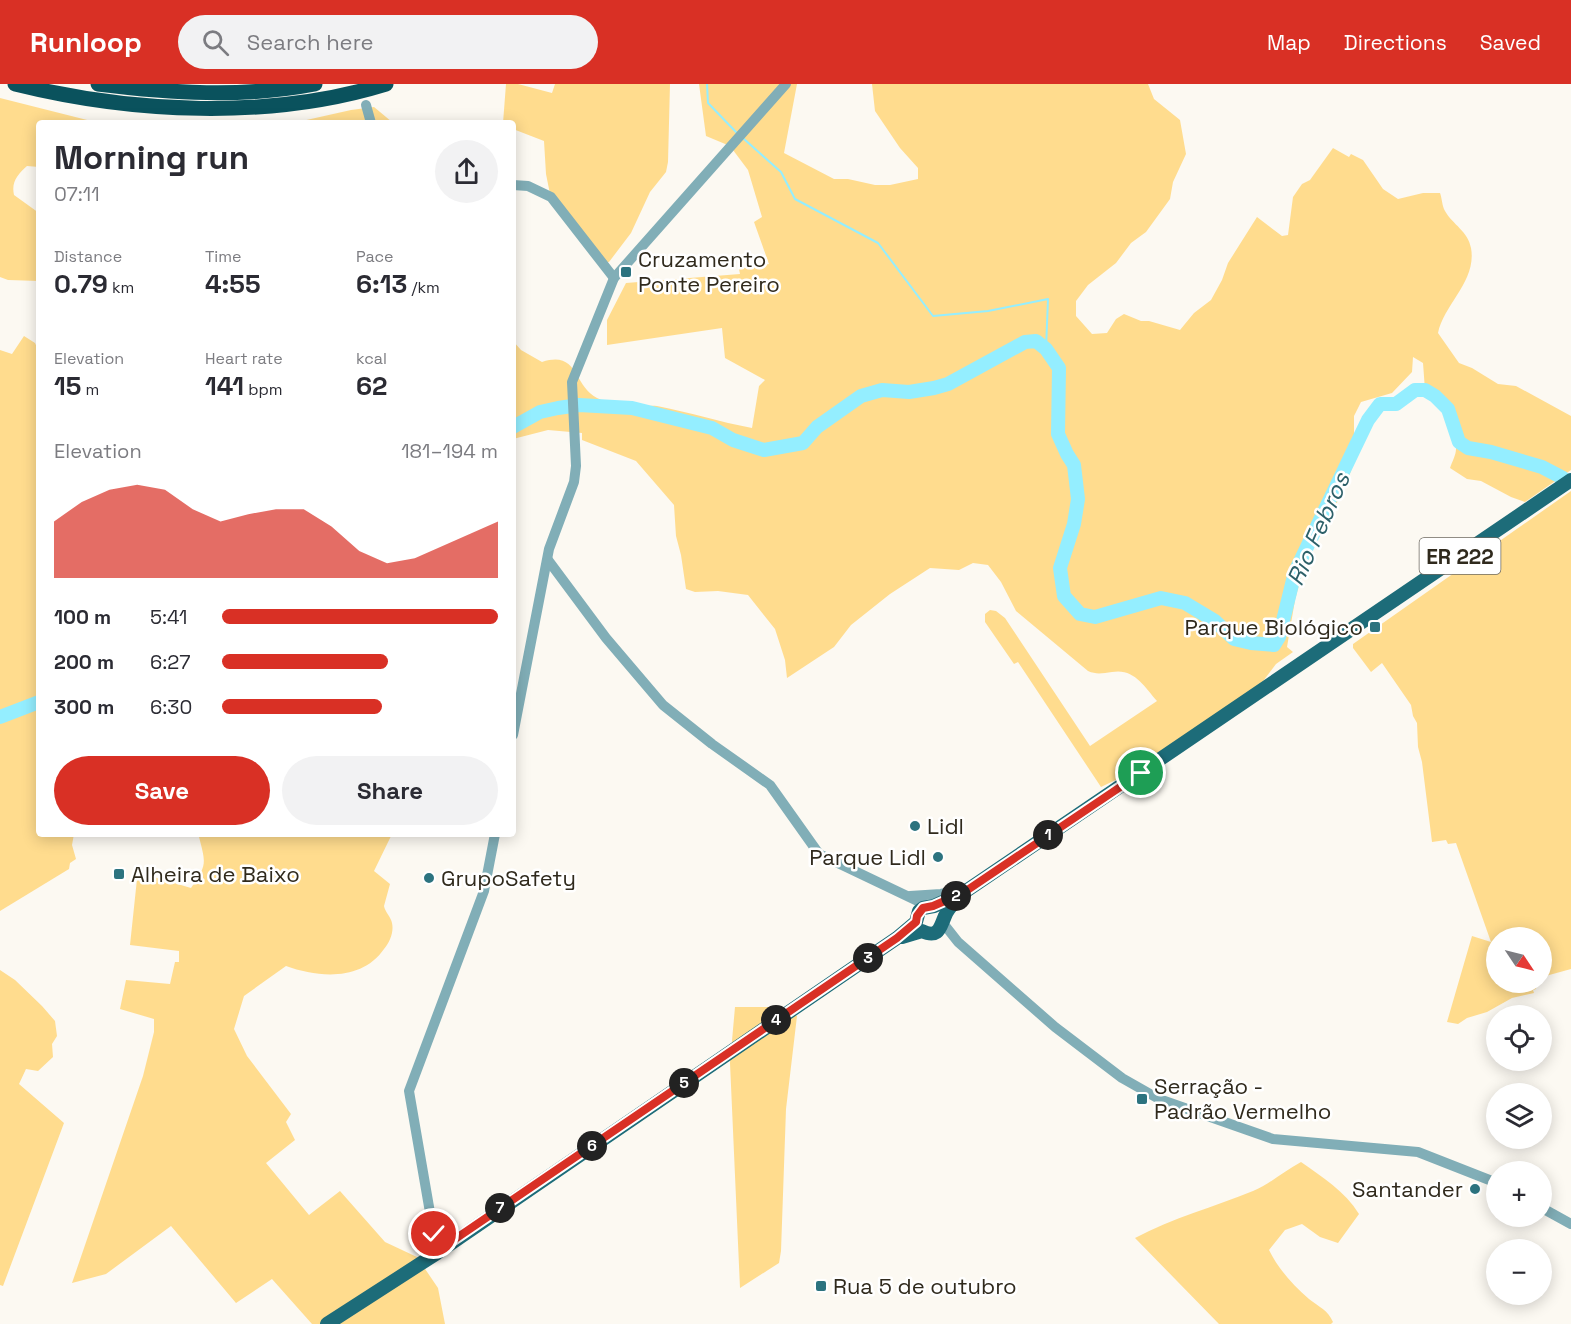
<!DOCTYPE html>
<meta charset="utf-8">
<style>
:root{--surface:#fff;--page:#f2f2f3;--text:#2b2b33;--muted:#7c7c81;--accent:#d93025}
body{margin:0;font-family:"Space Grotesk",sans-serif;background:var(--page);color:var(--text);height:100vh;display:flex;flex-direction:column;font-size:22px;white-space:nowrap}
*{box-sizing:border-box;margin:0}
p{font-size:20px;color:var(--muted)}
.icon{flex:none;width:33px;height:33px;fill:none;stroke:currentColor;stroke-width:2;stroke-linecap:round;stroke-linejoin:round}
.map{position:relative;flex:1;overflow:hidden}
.sheet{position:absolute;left:36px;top:36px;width:480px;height:717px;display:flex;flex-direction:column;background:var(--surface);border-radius:6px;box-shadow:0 3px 15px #0003}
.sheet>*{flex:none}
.needle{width:39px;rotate:125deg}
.buttons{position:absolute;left:1486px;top:843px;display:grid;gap:12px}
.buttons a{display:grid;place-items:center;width:66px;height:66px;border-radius:50%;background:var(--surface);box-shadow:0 3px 15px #0003;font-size:30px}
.pin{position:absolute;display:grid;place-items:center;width:51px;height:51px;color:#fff;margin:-26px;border:3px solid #fff;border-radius:50%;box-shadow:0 2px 6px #0007}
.km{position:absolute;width:30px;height:30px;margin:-15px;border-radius:50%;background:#222;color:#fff;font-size:16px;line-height:30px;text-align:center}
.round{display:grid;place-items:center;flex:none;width:63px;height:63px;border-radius:32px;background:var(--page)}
.head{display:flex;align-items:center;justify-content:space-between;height:102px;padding:0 18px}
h1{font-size:33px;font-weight:700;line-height:45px}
.metrics{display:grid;grid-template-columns:repeat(3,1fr);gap:9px;height:102px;padding:6px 18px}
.metrics div{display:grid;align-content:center}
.metrics b{font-size:26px;font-weight:700}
.metrics small{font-size:16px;font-weight:400}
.metrics p{font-size:16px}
.chart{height:168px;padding:12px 18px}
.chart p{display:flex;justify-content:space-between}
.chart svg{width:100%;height:108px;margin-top:6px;fill:var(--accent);opacity:.7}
.primary-button{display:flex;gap:12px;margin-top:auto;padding:12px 18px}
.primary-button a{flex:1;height:69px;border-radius:36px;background:var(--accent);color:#fff;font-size:24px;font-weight:700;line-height:69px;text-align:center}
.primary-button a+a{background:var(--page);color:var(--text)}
ul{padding:0 18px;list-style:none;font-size:20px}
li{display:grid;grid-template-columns:96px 72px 1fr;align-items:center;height:45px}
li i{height:15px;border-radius:8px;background:var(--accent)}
header{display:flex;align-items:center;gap:36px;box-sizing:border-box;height:84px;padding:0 30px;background:var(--accent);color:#fff}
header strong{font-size:28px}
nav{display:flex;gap:33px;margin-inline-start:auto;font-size:21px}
.search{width:420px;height:54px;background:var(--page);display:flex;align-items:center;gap:15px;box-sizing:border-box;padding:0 21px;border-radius:33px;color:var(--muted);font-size:22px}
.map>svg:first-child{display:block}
.green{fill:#ffdc8e}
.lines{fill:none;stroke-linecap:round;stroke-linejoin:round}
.stream{stroke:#94eeff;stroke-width:2}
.river{stroke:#94eeff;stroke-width:14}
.minor{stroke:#81aeb7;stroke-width:10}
.major{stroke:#1d6c79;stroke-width:14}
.highway{stroke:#0a525d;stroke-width:15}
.route-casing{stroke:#fff;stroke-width:12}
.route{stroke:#d93025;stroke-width:8}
.poi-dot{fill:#2c737f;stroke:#fff;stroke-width:2}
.labels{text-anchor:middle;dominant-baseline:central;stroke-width:5;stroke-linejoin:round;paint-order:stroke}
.shield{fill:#fff;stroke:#6e6a61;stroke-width:1.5}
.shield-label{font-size:21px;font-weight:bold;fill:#302a1d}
.poi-label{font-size:22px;fill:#302a1d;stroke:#fff;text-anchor:start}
.water-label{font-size:24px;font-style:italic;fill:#2d6069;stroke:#fff}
</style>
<header>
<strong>Runloop</strong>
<div class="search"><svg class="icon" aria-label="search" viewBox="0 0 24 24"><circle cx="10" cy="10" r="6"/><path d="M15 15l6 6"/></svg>Search here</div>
<nav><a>Map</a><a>Directions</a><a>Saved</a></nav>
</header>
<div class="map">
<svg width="1571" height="1240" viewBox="0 0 1571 1240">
<rect width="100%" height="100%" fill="#fcf9f2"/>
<g class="green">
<path d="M506,0H518L552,9L555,0H670L668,78L666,88L650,108L631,149L609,178L601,179L550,110L546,90L544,57L513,45V39H503Z"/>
<path d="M699,0H797L784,69L834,95H848L875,101H890L918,95V84L900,64L875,27L872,0H1148L1154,15L1180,36L1186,70L1173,98L1170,115L1146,148L1131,159L1116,179L1088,201L1076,217V232L1092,250L1107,249L1116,235L1124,230L1141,237H1149L1180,246L1194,229L1211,216L1222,196L1228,179L1257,133L1282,152L1288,151L1293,113L1302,100L1310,96L1333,64L1349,73L1351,70L1363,76L1383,105L1398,115L1423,109H1440C1442,114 1442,122 1445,127C1453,141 1468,147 1471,164C1477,197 1444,220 1438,249L1459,279L1472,284L1498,300L1516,302L1571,332V386L1525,418L1511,413L1481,397L1467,395L1450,384C1452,378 1456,371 1456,365C1457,340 1444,320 1425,306L1423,279L1413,273L1412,288L1392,309L1361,318L1354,332V369L1351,387L1332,430L1315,455L1303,486L1295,516L1287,563L1293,568L1276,580L1261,600L1128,690L1101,703L1018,578L1014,580L985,538V530L990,526L996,527L1005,534L1090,662L1157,617C1144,602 1134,584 1112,588C1103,589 1097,591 1088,587L1016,527L1001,498L988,481L973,479L959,486L930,484L890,510L851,541L834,563L787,594L785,576L775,545L748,511L718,507L695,508L686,505L681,471L676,452L674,421L636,377L582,356V349L548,346L513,355V257L521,266L542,278C579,266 573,302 597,314C607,319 622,322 634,323C641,323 649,321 657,322C689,328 720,338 752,344L759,302L765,296L725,274L722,244L607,261V236L626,199L740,190L739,185L769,180L754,138L762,133L748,86L730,62L706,52Z"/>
<path d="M0,14L99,39H39V83L27,82C18,90 11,98 14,111L39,129V197L8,196L0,193Z"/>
<path d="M374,23L392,38L293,39L351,26Z"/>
<path d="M24,252L35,259L39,268V750H74L72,761L76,775L70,779L69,785L0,827V266L12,270Z"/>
<path d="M1571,407V885L1542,893V854H1497V898L1537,899L1536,905L1533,906L1534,909L1512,914L1487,928L1467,934L1458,940L1447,938L1472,852L1491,858L1456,759L1448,760L1446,756L1432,758L1422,678L1418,663L1417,639L1413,632L1411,621L1382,579L1371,588L1353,564V560Z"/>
<path d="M207,750H392L374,787L390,800L384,822C385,828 391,833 392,839C394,848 390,858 384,865C362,897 319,894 286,882L244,912L234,945L247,972L291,1030L286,1038L295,1056L266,1079L309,1131L340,1107L385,1158L417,1173L438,1204L445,1240H312L272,1195L236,1219L171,1142L106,1190L72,1199L143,992L154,948V935L120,925L126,896L170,900L175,878H179V867L130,861L137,795L147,791L191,804C207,781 206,780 199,753Z"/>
<path d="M0,886L15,896L42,922L55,937L57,952L52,960L53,973L38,987L26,985L19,1000L64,1039L3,1202L0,1201Z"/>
<path d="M735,923H784L797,932L786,1025L781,1167L779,1179L740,1204L730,979Z"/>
<path d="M1301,1078C1322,1093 1345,1107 1359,1130L1338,1159L1320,1153L1302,1140L1285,1146L1269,1166C1279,1186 1293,1201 1309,1215C1319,1223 1328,1226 1333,1238L1331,1240H1219L1135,1154C1172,1134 1214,1123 1253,1107C1270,1100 1284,1087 1301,1078Z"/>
</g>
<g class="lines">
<g class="stream">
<path d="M707,0L708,19L736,48"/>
<path d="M744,55L781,88L795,115L878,159L933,232L988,227L1048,215L1046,265"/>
</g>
<g class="river">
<path d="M513,343L540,328L558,324L579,321L632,324L712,344L733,356L764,366L803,359L817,343L861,312L882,306L909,308L934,304L948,300L1025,258L1036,257L1046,265L1059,284L1058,350L1067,370L1074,381L1078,415L1074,440L1060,484L1064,512L1080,530L1095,533L1161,514L1185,519L1215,537L1234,555L1251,559L1274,561L1279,553L1295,488L1368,336L1380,320H1396L1415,306H1425L1435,312L1448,325L1459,358L1468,364L1491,368L1542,383L1563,394"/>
<path d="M0,633L39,618"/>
</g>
<g class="minor">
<path d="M366,21L371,39"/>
<path d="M513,101L528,102L551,113L614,194"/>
<path d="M548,476L606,554L663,621L712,660L770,701L819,770L928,822"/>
<path d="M513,651L549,465L574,398L576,382L572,298L614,194L786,0"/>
<path d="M910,812L941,810L959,806"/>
<path d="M943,839L958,858L1055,943L1122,994L1159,1015L1273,1055L1418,1068L1497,1099"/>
<path d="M1542,1124L1571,1140"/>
<path d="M437,1169L409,1007L484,807L495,750"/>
</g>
<g class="major">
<path d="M902,853L922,847C939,855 940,843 945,832C948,824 955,818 960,812"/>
<path d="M327,1240L437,1169L897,854L916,838L919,827L923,824L934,822L963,809L1571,396"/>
</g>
<g class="highway">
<path d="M15,0C132,29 269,36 386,0"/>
<path d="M98,0C170,9 243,14 315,0"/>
</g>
</g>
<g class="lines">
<g class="route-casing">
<path id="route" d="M434,1150L436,1168L897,854L916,838L917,832L923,824L933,822L963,809L1141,689"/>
</g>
<use href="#route" class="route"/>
</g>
<g class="poi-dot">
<rect x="620" y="182" width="12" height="12" rx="3"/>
<rect x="1369" y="537" width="12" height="12" rx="3"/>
<circle cx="915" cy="742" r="6"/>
<circle cx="938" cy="773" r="6"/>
<rect x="113" y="784" width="12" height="12" rx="3"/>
<circle cx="429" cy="794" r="6"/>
<rect x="1136" y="1009" width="12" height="12" rx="3"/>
<circle cx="1475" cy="1105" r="6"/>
<rect x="815" y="1196" width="12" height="12" rx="3"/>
</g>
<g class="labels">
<rect class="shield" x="1419.5" y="454" width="81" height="36" rx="4.5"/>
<g class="shield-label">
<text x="1460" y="472">ER 222</text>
</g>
<g class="poi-label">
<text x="638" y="175">Cruzamento<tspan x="638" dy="25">Ponte Pereiro</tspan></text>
<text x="1363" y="543" text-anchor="end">Parque Biológico</text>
<text x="927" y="742">Lidl</text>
<text x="926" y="773" text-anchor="end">Parque Lidl</text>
<text x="131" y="790">Alheira de Baixo</text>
<text x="441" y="794">GrupoSafety</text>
<text x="1154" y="1002">Serração -<tspan x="1154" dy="25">Padrão Vermelho</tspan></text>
<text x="1463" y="1105" text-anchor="end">Santander</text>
<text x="833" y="1202">Rua 5 de outubro</text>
</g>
<g class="water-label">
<text transform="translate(1318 445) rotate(-66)">Rio Febros</text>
</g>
</g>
</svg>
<div class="buttons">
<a><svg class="needle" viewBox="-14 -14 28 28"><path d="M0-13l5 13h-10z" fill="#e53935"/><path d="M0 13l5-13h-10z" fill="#7c7c81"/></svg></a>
<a><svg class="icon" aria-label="locate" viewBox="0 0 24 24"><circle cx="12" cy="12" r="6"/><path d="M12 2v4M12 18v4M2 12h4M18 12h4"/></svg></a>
<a><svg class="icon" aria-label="layers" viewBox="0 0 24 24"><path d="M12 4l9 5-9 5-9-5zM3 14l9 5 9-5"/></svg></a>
<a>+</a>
<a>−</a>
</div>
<div class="pin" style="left:1141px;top:689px;background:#1e9e55"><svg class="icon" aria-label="arrive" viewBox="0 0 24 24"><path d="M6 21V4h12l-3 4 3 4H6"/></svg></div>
<div class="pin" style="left:434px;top:1150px;background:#d93025"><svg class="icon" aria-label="check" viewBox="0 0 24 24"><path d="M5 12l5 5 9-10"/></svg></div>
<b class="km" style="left:1048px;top:751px">1</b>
<b class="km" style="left:956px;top:812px">2</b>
<b class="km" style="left:868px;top:874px">3</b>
<b class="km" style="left:776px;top:936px">4</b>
<b class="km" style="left:684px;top:999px">5</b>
<b class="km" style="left:592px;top:1062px">6</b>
<b class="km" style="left:500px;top:1124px">7</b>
<section class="sheet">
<div class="head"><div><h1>Morning run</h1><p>07:11</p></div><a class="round"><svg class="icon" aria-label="share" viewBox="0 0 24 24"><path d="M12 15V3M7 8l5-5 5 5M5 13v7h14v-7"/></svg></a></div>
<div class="metrics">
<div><p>Distance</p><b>0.79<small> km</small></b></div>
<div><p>Time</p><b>4:55</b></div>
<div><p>Pace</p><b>6:13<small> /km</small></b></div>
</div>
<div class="metrics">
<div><p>Elevation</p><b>15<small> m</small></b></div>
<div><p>Heart rate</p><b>141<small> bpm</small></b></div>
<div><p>kcal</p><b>62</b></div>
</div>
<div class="chart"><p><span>Elevation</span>181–194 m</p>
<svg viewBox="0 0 160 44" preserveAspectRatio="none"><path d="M0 44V21L10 13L20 8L30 6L40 8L50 16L60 21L70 18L80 16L90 16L100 23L110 33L120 38L130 36L140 31L150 26L160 21V44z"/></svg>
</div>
<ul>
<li><b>100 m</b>5:41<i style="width:100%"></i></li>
<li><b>200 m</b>6:27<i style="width:60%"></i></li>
<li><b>300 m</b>6:30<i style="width:58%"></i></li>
</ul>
<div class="primary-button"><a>Save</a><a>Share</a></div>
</section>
</div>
